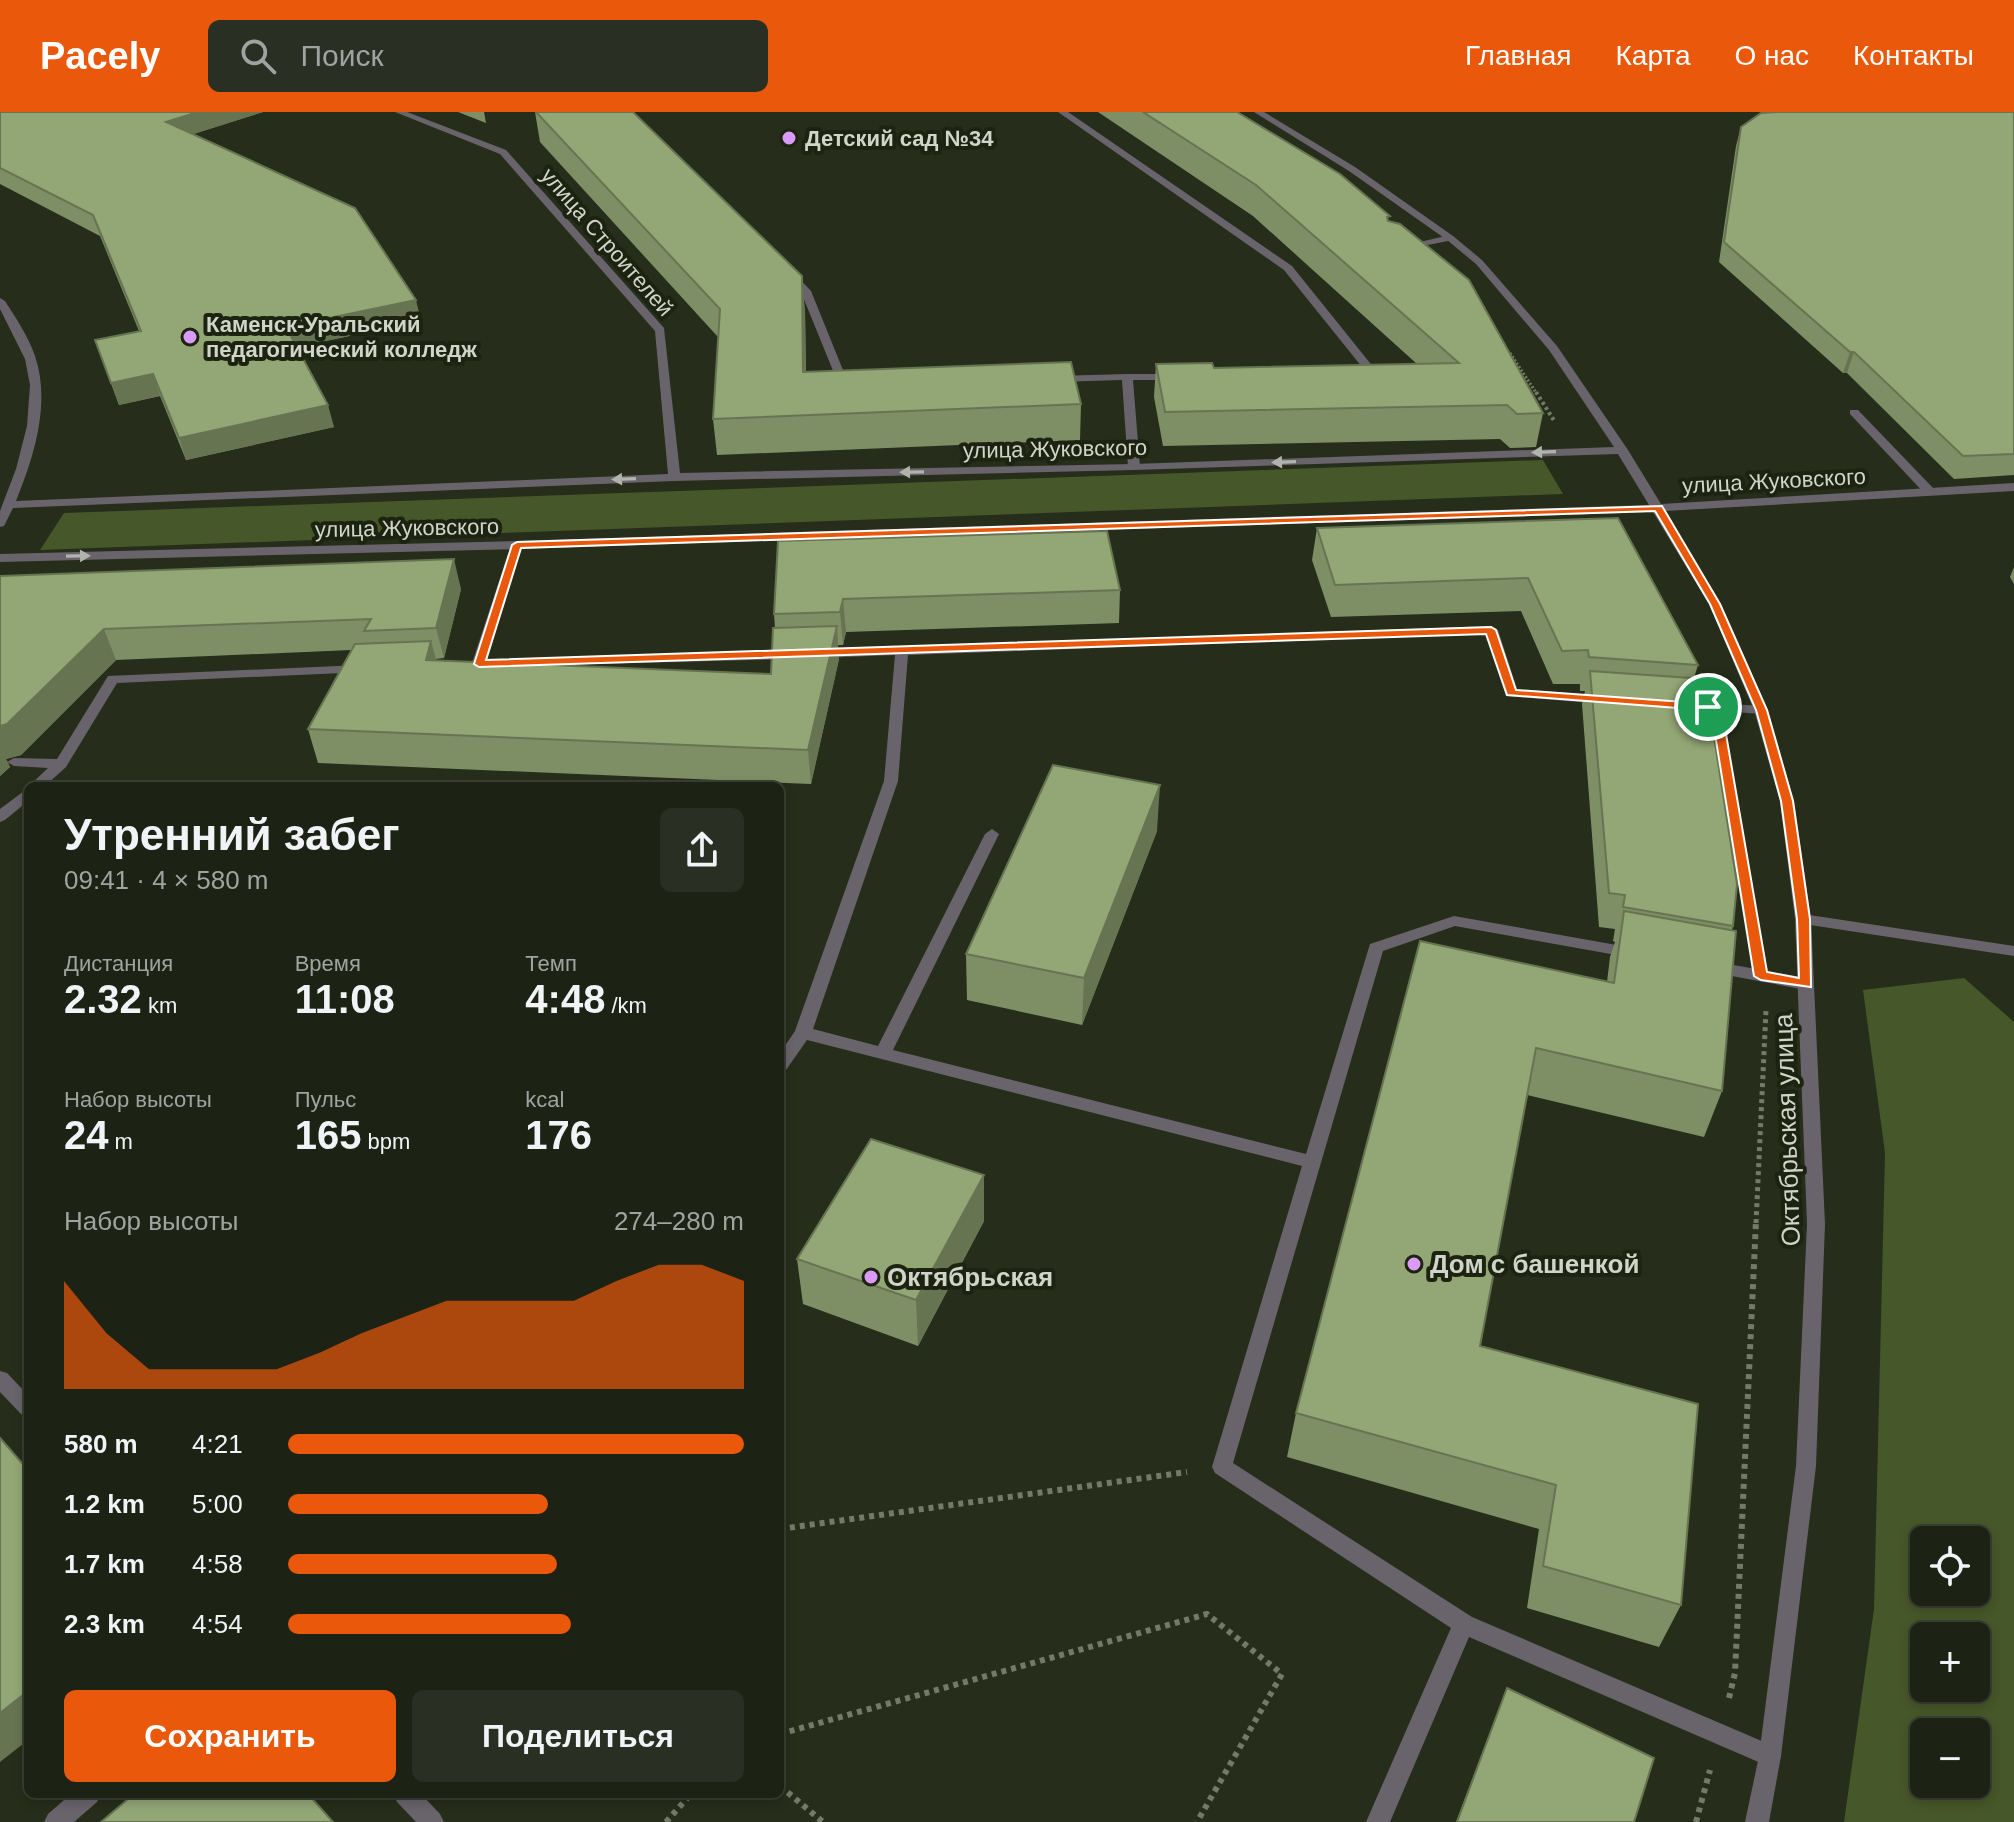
<!DOCTYPE html>
<html lang="ru">
<meta charset="utf-8">
<style>
:root{--surface:#1c2214;--page:#292f22;--text:#f1f3f6;--muted:#a0a4a0;--line:#3a3f34;--accent:#ea580c}
body{margin:0;font-family:Arial,sans-serif;background:var(--page);color:var(--text);height:100vh;display:flex;flex-direction:column;font-size:30px;white-space:nowrap}
*{box-sizing:border-box;margin:0}
p{font-size:26px;color:var(--muted)}
.icon{flex:none;width:44px;height:44px;fill:none;stroke:currentColor;stroke-width:2;stroke-linecap:round;stroke-linejoin:round}
.map{position:relative;flex:1;overflow:hidden}
.side{position:absolute;left:24px;top:670px;width:760px;height:1016px;display:flex;flex-direction:column;background:var(--surface);border-radius:12px;box-shadow:0 4px 12px #0003,0 0 0 2px var(--line)}
.side>*{flex:none}
.tools{position:absolute;left:1910px;top:1414px;display:grid;gap:16px}
.tools a{display:grid;place-items:center;width:80px;height:80px;border-radius:12px;background:var(--surface);box-shadow:0 4px 12px #0003,0 0 0 2px var(--line);font-size:40px}
.pin{position:absolute;display:grid;place-items:center;width:68px;height:68px;color:#fff;margin:-34px;border:4px solid #fff;border-radius:50%;box-shadow:0 2px 8px #0007}
.round{display:grid;place-items:center;flex:none;width:84px;height:84px;border-radius:12px;background:var(--page)}
.head{display:flex;align-items:center;justify-content:space-between;height:136px;padding:0 40px}
h1{font-size:44px;font-weight:700;line-height:60px}
.stats{display:grid;grid-template-columns:repeat(3,1fr);gap:12px;height:136px;padding:8px 40px}
.stats div{display:grid;align-content:center}
.stats b{font-size:40px;font-weight:700}
.stats small{font-size:22px;font-weight:400}
.stats p{font-size:22px}
.chart{height:224px;padding:16px 40px}
.chart p{display:flex;justify-content:space-between}
.chart svg{width:100%;height:144px;margin-top:8px;fill:var(--accent);opacity:.7}
.primary-button{display:flex;gap:16px;margin-top:auto;padding:16px 40px}
.primary-button a{flex:1;height:92px;border-radius:12px;background:var(--accent);color:#fff;font-size:32px;font-weight:700;line-height:92px;text-align:center}
.primary-button a+a{background:var(--page);color:var(--text)}
ul{padding:0 40px;list-style:none;font-size:26px}
li{display:grid;grid-template-columns:128px 96px 1fr;align-items:center;height:60px}
li i{height:20px;border-radius:10px;background:var(--accent)}
header{display:flex;align-items:center;gap:48px;box-sizing:border-box;height:112px;padding:0 40px;background:var(--accent);color:#fff}
header strong{font-size:38px}
nav{display:flex;gap:44px;margin-inline-start:auto;font-size:28px}
.search{width:560px;height:72px;background:var(--page);display:flex;align-items:center;gap:20px;box-sizing:border-box;padding:0 28px;border-radius:12px;color:var(--muted);font-size:30px}
.map>svg:first-child{display:block}
.forest{fill:#465729;fill-rule:evenodd}
.lines{fill:none;stroke-linecap:round;stroke-linejoin:round}
.path-far3{stroke:#747a6a;stroke-width:3;stroke-dasharray:2 2;stroke-linecap:butt}
.path-far2{stroke:#747a6a;stroke-width:4;stroke-dasharray:3 3;stroke-linecap:butt}
.path-far1{stroke:#747a6a;stroke-width:5;stroke-dasharray:4 4;stroke-linecap:butt}
.path{stroke:#747a6a;stroke-width:6;stroke-dasharray:5 5;stroke-linecap:butt}
.service{fill:#69646c;fill-rule:evenodd}
.minor{fill:#69646c;fill-rule:evenodd}
.wall{fill:#7e8f65}
.shaded-wall{fill:#677452}
.building{fill:#93a675;stroke:#677452;stroke-width:2}
.oneway{fill:#b1b3ad}
.route{fill:#ea580c;stroke:#fff;stroke-width:2;fill-rule:evenodd}
.poi-dot{fill:#da9af7;stroke:#1d2311;stroke-width:3}
.labels{text-anchor:middle;dominant-baseline:central;stroke-width:8;stroke-linejoin:round;paint-order:stroke}
.far-poi-label{font-size:22px;font-weight:bold;fill:#d0d5c9;stroke:#1d2311;text-anchor:start}
.far-street-label{font-size:22px;fill:#d0d5c9;stroke:#1d2311}
.street-label{font-size:26px;fill:#d0d5c9;stroke:#1d2311}
.poi-label{font-size:26px;font-weight:bold;fill:#d0d5c9;stroke:#1d2311;text-anchor:start}
</style>
<header>
<strong>Pacely</strong>
<div class="search"><svg class="icon" aria-label="search" viewBox="0 0 24 24"><circle cx="10" cy="10" r="6"/><path d="M15 15l6 6"/></svg>Поиск</div>
<nav><a>Главная</a><a>Карта</a><a>О нас</a><a>Контакты</a></nav>
</header>
<div class="map">
<svg width="2014" height="1710" viewBox="0 0 2014 1710">
<rect width="100%" height="100%" fill="#262d1a"/>
<g class="forest">
<path d="M1543,348L1563,382L40,438L64,401Z"/>
<path d="M1964,866L2014,910V1710H1844L1874,1497L1885,1041L1863,878ZM1924,1428H1976V1480H1924ZM1924,1524H1976V1576H1924ZM1924,1620H1976V1672H1924Z"/>
</g>
<g class="lines">
<path class="path-far3" d="M1510,241L1537,282"/>
<g class="path-far2">
<path d="M1536,280L1555,310"/>
<path d="M1721,625L1724,645"/>
</g>
<g class="path-far1">
<path d="M1724,643L1755,829"/>
<path d="M1756,1111L1766,898"/>
</g>
<g class="path">
<path d="M780,1417L1187,1360"/>
<path d="M1729,1586L1735,1561L1756,1109"/>
<path d="M780,1622L1207,1502L1282,1562L1197,1710"/>
<path d="M780,1674L823,1710"/>
<path d="M666,1710L691,1682"/>
<path d="M1696,1710L1710,1658"/>
</g>
<g class="service">
<path d="M1058,0H1068L1292,154L1378,261V265H1363L1362,263L1366,260L1284,158Z"/>
<path d="M1450,123L1455,126L1453,128L1403,138L1398,135Z"/>
<path d="M784,159H792L811,179L847,268L855,269V273L843,274L838,271L801,180L784,163Z"/>
<path d="M1127,262H1176L1181,265L1176,268H1133L1140,355L1134,358L1128,355L1122,268L1055,270L1050,267L1055,264Z"/>
<path d="M1850,298H1858L1934,377V383H1926L1850,302Z"/>
<path d="M517,429L523,433L487,548L791,539L798,543L791,547L470,555L468,552L473,548L511,433Z"/>
<path d="M1491,514L1498,518L1517,577L1605,584L1612,588L1605,592L1506,584L1486,522L908,543L898,669L813,917L878,934L985,722L992,717L999,722L893,938L1306,1042L1370,832L1454,804L1639,837L1641,841L1639,845L1633,846L1455,814L1383,839L1233,1351L1472,1505L1778,1636L1781,1644L1778,1652L1770,1655L1469,1525L1390,1710H1366L1451,1516L1215,1361L1212,1355L1302,1054L807,928L786,958L780,960V941L795,919L884,669L895,543L818,546L811,542L818,538Z"/>
<path d="M360,553L365,554V560L117,571L66,655L45,674H29L48,656L14,654L7,650L14,646L57,647L108,564Z"/>
<path d="M1688,589L1761,594L1768,598L1761,602L1683,596L1681,593Z"/>
<path d="M28,676V689L5,708L0,710V697Z"/>
<path d="M1803,802L2014,834V844L1797,811L1795,807L1797,803Z"/>
<path d="M1711,849L1806,866L1814,872L1806,878L1705,859L1703,855L1705,851Z"/>
<path d="M0,1259L7,1261L28,1283V1305L21,1302L0,1280Z"/>
<path d="M71,1682H101L97,1690L74,1710H44L48,1702Z"/>
<path d="M393,1682H421L440,1702L444,1710H416L397,1690Z"/>
</g>
<path class="minor" d="M395,0H407L506,38L664,216L680,361L1134,352L1614,335L1549,238L1476,152L1447,128L1349,59L1254,0H1264L1355,55L1453,124L1482,148L1557,234L1628,338L1661,392L2014,371V379L1665,399L1721,492L1768,598L1794,689L1811,807L1825,1112L1816,1354L1781,1644L1769,1710H1745L1759,1644L1796,1354L1807,1112L1795,807L1780,689L1754,598L1709,492L1653,400L517,437L0,450V442L517,429L1649,393L1618,342L1134,358L674,369L13,396L4,414L0,415V399L16,357L27,314L30,273L25,247L0,197V186L5,189C16,206 28,224 35,244C51,291 34,345 16,389L668,362L655,219L500,42Z"/>
</g>
<g class="wall">
<path d="M0,0H263L193,22L421,209L297,235L334,315L186,348L160,284L119,293L95,228L139,219L100,124L0,72Z"/>
<path d="M458,0H484L486,11Z"/>
<path d="M535,0L805,198L806,260L1081,292L1080,328L717,343L713,307L718,225L540,30Z"/>
<path d="M1098,0H1237L1389,110L1543,301L1536,335L1510,336L1500,327L1163,334L1154,285L1156,252L1214,256L1417,252L1253,104Z"/>
<path d="M2014,0V363L1954,367L1847,261H1843L1719,150L1736,34L1741,15Z"/>
<path d="M1618,406L1698,553L1694,566L1733,814L1732,818L1722,979L1704,1025L1527,983L1480,1234L1681,1493L1659,1535L1527,1496L1539,1417L1287,1345L1296,1301L1420,829L1607,870L1610,845L1615,830L1613,829L1615,817L1599,815L1582,592L1585,579H1580V572H1553L1521,499L1331,505L1312,448L1317,416Z"/>
<path d="M778,429L1120,478L1119,511L846,520L843,533H838L839,547L811,672L318,651L308,617L351,538L116,548L21,643L6,647L10,655L0,664V464L461,477L444,546L436,547V549L771,562L775,516L774,502Z"/>
<path d="M2014,455V472L2010,465Z"/>
<path d="M1157,719L1082,913L967,888L966,842Z"/>
<path d="M984,1109L918,1234L803,1192L797,1147Z"/>
<path d="M1507,1576L1634,1710H1456Z"/>
</g>
<g class="shaded-wall">
<path d="M198,0H263L172,29L166,10Z"/>
<path d="M802,164L805,198L806,296L803,260Z"/>
<path d="M416,188L421,209L292,236L286,215Z"/>
<path d="M1850,240H1854L1847,261H1843Z"/>
<path d="M153,262L160,284L119,293L111,271Z"/>
<path d="M328,293L334,315L186,348L179,326Z"/>
<path d="M454,447L461,477L444,546L436,516Z"/>
<path d="M843,487L846,520L843,533L840,500Z"/>
<path d="M837,514L839,547L811,672L808,638Z"/>
<path d="M104,517L116,548L21,643L6,647L10,655L0,664V614Z"/>
<path d="M431,529L440,562L426,548Z"/>
<path d="M1160,673L1157,719L1082,913L1084,866Z"/>
<path d="M984,1063V1109L918,1234L916,1188Z"/>
<path d="M28,1579V1628L0,1650V1601Z"/>
</g>
<g class="building">
<path d="M0,0H198L166,10L355,96L416,188L286,215L328,293L179,326L153,262L111,271L95,228L141,219L93,103L0,56Z"/>
<path d="M536,0H633L802,164L803,260L1071,250L1081,292L713,307L720,197Z"/>
<path d="M1143,0H1237L1340,62L1390,104L1387,105L1388,109L1400,112L1469,168L1543,301L1517,302L1507,293L1165,300L1156,252L1212,251L1214,256L1459,251L1256,73Z"/>
<path d="M1778,0H2014V342L1963,344L1854,240H1850L1724,130L1741,15L1761,1Z"/>
<path d="M1618,406L1698,553L1589,545L1588,538L1562,539L1528,466L1335,473L1317,416Z"/>
<path d="M1107,419L1120,478L843,487L840,500L774,502L778,429Z"/>
<path d="M454,447L436,516L364,519L371,507L104,517L7,612L0,614V464Z"/>
<path d="M837,514L808,638L308,617L355,532L431,529L426,548L771,562L773,516Z"/>
<path d="M1590,559L1705,567L1737,772L1733,814L1623,795L1625,783L1609,781Z"/>
<path d="M1053,653L1160,673L1084,866L966,842Z"/>
<path d="M1624,799L1736,819L1722,979L1536,936L1480,1234L1698,1292L1681,1493L1543,1454L1556,1373L1296,1301L1420,829L1614,871Z"/>
<path d="M871,1027L984,1063L916,1188L797,1147Z"/>
<path d="M0,1326L28,1358V1579L0,1601Z"/>
<path d="M1507,1576L1654,1646L1634,1710H1457Z"/>
<path d="M134,1682H308L333,1710H101Z"/>
</g>
<defs><path id="oneway-solid" d="M-6-.8H1V-3.2L6.5 0L1 3.2V.8H-6Z" transform="scale(2)"/></defs>
<g class="oneway">
<use href="#oneway-solid" transform="translate(1544 340) rotate(178)"/>
<use href="#oneway-solid" transform="translate(1284 350) rotate(178)"/>
<use href="#oneway-solid" transform="translate(912 360) rotate(179)"/>
<use href="#oneway-solid" transform="translate(624 367) rotate(178)"/>
<use href="#oneway-solid" transform="translate(78 444) rotate(-1)"/>
</g>
<path class="route" d="M1662,394L1720,492L1767,598L1793,689L1810,807L1811,875L1761,868L1754,864L1715,622L1704,598L1507,583L1486,522L479,555L474,552L512,433L517,430ZM1655,399L1710,492L1756,598L1781,689L1797,807L1799,866L1767,860L1726,622L1712,592L1516,578L1496,518L1491,515L486,548L521,436Z"/>
<g class="poi-dot">
<circle cx="789" cy="26" r="8"/>
<circle cx="190" cy="225" r="8"/>
<circle cx="1414" cy="1152" r="8"/>
<circle cx="871" cy="1165" r="8"/>
</g>
<g class="labels">
<g class="far-poi-label">
<text x="805" y="26">Детский сад №34</text>
<text x="206" y="212">Каменск-Уральский<tspan x="206" dy="25">педагогический колледж</tspan></text>
</g>
<g class="far-street-label">
<text transform="translate(607 130) rotate(49)">улица Строителей</text>
<text transform="translate(1055 337) rotate(-1)">улица Жуковского</text>
<text transform="translate(1774 369) rotate(-3)">улица Жуковского</text>
<text transform="translate(407 416) rotate(-1)">улица Жуковского</text>
</g>
<g class="street-label">
<text transform="translate(1787 1018) rotate(-92)">Октябрьская улица</text>
</g>
<g class="poi-label">
<text x="1430" y="1152">Дом с башенкой</text>
<text x="887" y="1165">Октябрьская</text>
</g>
</g>
</svg>
<div class="tools">
<a><svg class="icon" aria-label="locate" viewBox="0 0 24 24"><circle cx="12" cy="12" r="6"/><path d="M12 2v4M12 18v4M2 12h4M18 12h4"/></svg></a>
<a>+</a>
<a>−</a>
</div>
<div class="pin" style="left:1708px;top:595px;background:#1e9e55"><svg class="icon" aria-label="arrive" viewBox="0 0 24 24"><path d="M6 21V4h12l-3 4 3 4H6"/></svg></div>
<section class="side">
<div class="head"><div><h1>Утренний забег</h1><p>09:41 · 4 × 580 m</p></div><a class="round"><svg class="icon" aria-label="share" viewBox="0 0 24 24"><path d="M12 15V3M7 8l5-5 5 5M5 13v7h14v-7"/></svg></a></div>
<div class="stats">
<div><p>Дистанция</p><b>2.32<small> km</small></b></div>
<div><p>Время</p><b>11:08</b></div>
<div><p>Темп</p><b>4:48<small> /km</small></b></div>
</div>
<div class="stats">
<div><p>Набор высоты</p><b>24<small> m</small></b></div>
<div><p>Пульс</p><b>165<small> bpm</small></b></div>
<div><p>kcal</p><b>176</b></div>
</div>
<div class="chart"><p><span>Набор высоты</span>274–280 m</p>
<svg viewBox="0 0 160 44" preserveAspectRatio="none"><path d="M0 44V11L10 27L20 38L30 38L40 38L50 38L60 33L70 27L80 22L90 17L100 17L110 17L120 17L130 11L140 6L150 6L160 11V44z"/></svg>
</div>
<ul>
<li><b>580 m</b>4:21<i style="width:100%"></i></li>
<li><b>1.2 km</b>5:00<i style="width:57%"></i></li>
<li><b>1.7 km</b>4:58<i style="width:59%"></i></li>
<li><b>2.3 km</b>4:54<i style="width:62%"></i></li>
</ul>
<div class="primary-button"><a>Сохранить</a><a>Поделиться</a></div>
</section>
</div>
